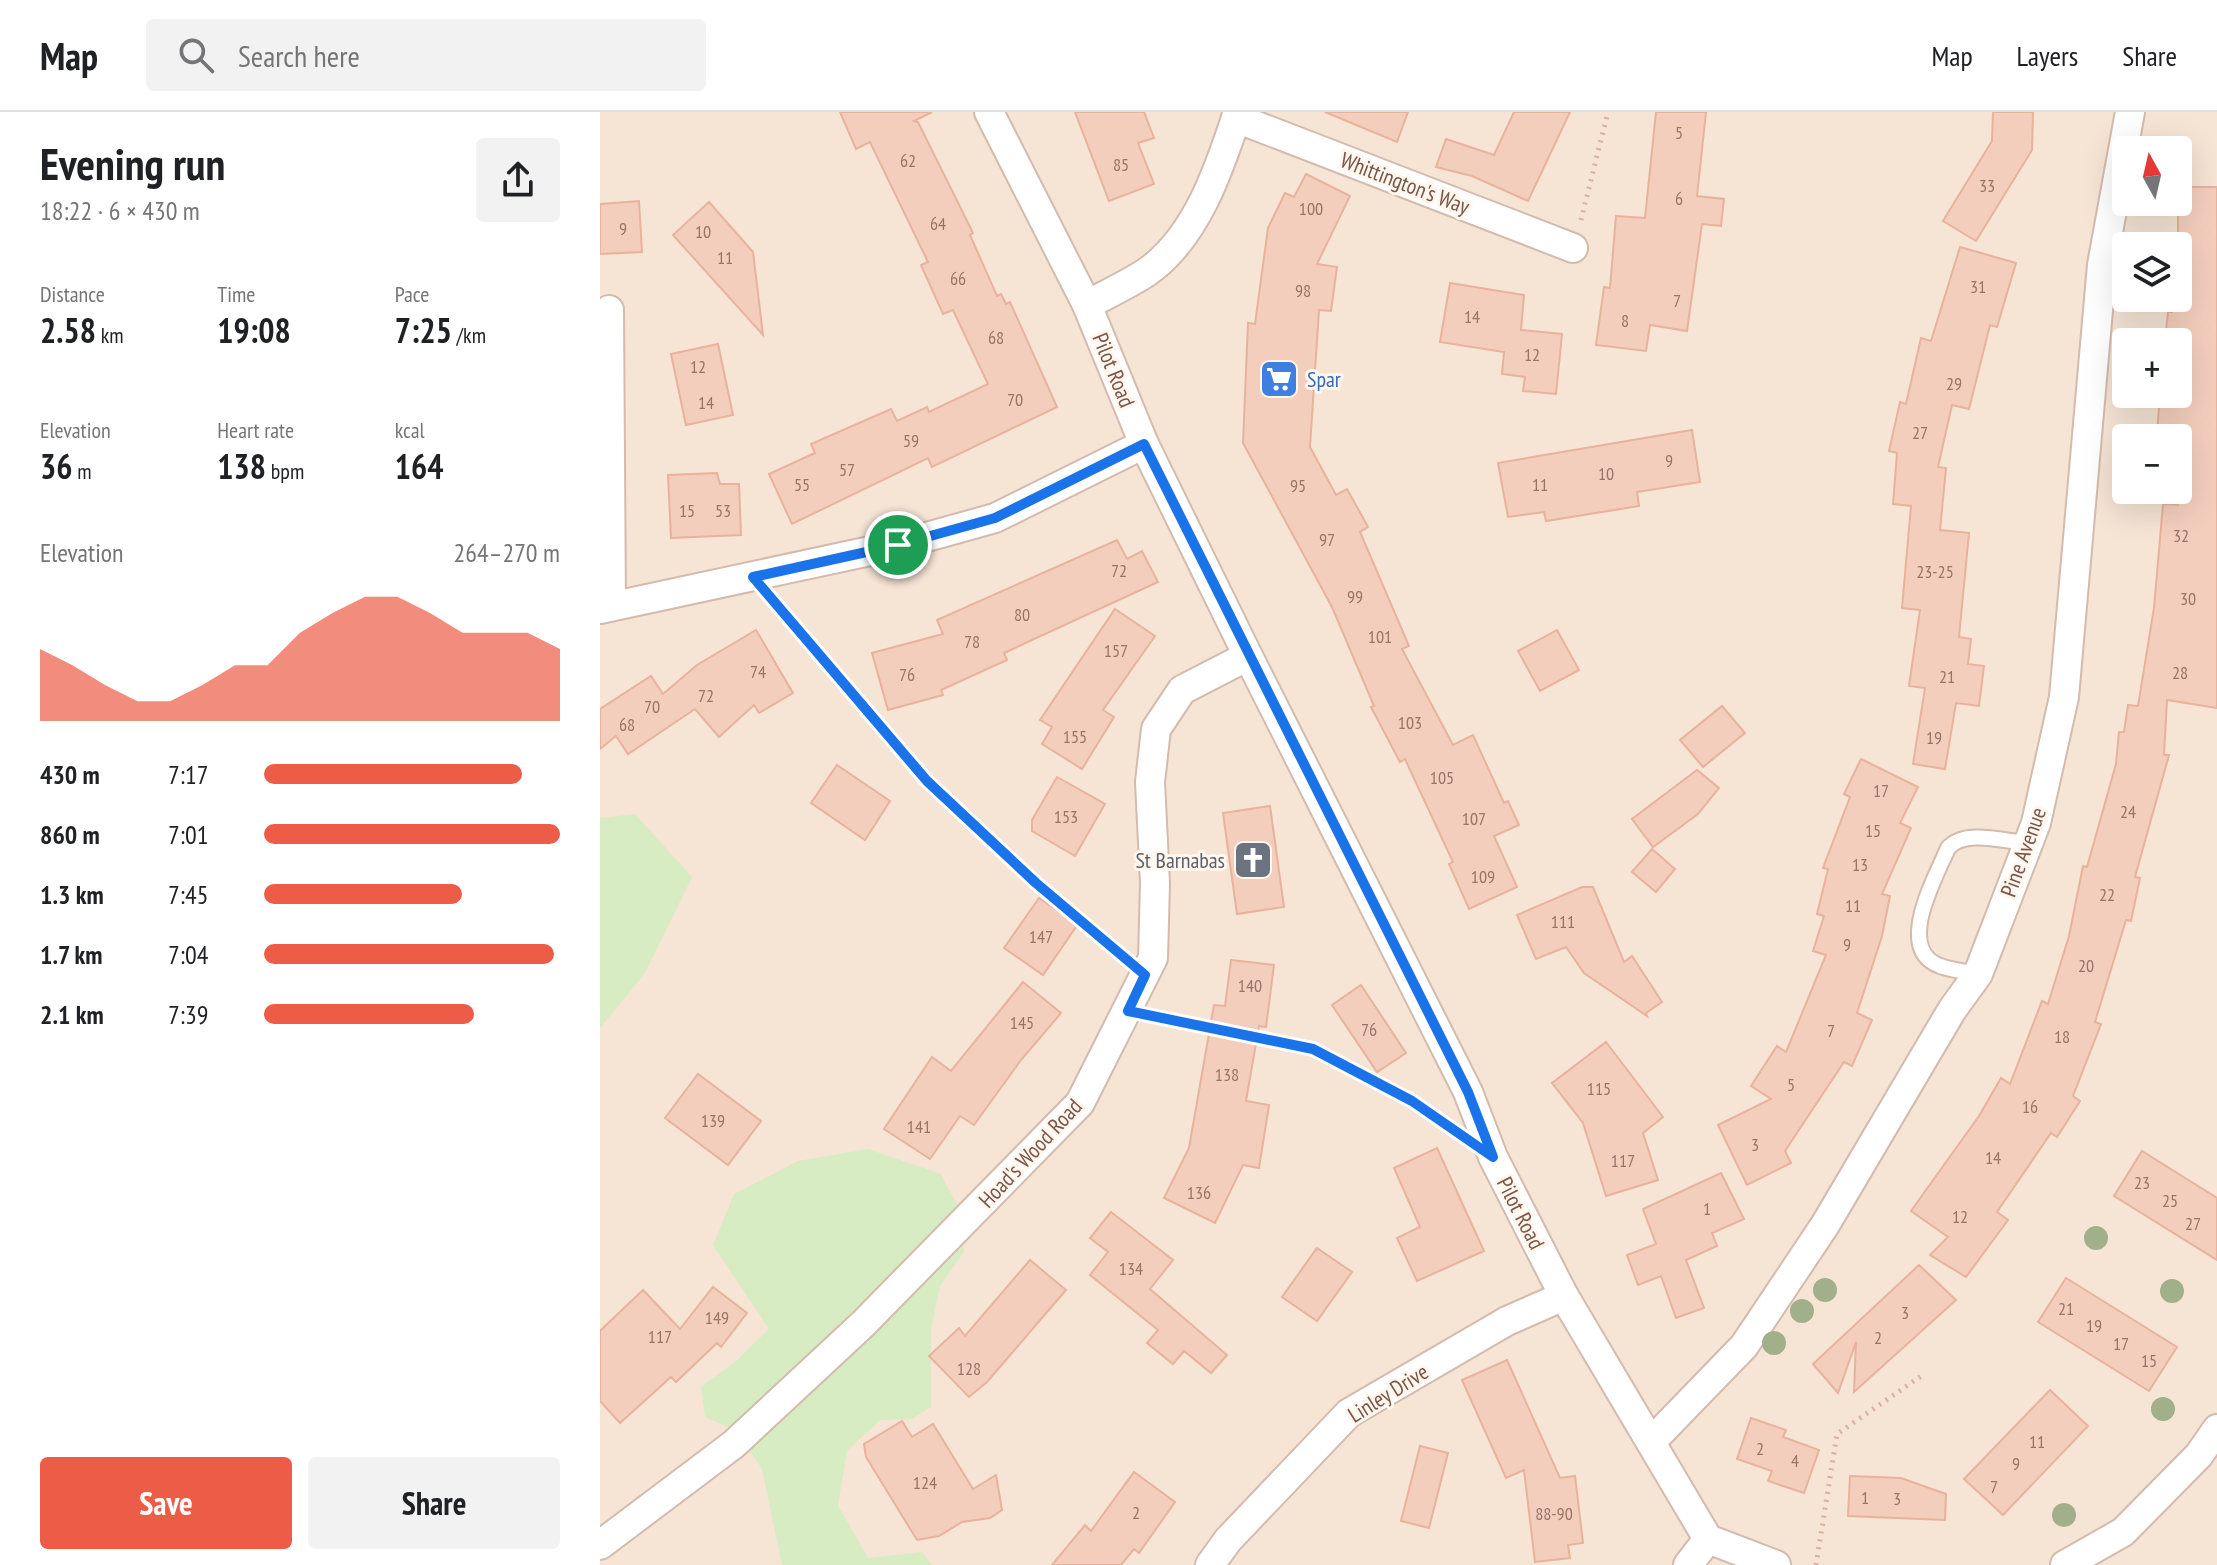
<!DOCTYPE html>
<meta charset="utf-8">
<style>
:root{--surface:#fff;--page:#f2f2f2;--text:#202124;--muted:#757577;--line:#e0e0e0;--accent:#ed5c46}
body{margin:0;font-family:"PT Sans Narrow",sans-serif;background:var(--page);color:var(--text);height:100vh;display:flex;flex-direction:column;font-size:30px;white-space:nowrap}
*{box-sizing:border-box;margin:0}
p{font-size:26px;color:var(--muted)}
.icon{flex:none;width:44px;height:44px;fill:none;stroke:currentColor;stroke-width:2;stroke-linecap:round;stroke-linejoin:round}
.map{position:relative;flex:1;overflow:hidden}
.sheet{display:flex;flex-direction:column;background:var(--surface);width:600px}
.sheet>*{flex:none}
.needle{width:52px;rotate:352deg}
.fabs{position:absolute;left:1512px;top:24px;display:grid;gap:16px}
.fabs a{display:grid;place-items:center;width:80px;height:80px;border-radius:8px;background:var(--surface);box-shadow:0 8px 32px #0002;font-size:40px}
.pin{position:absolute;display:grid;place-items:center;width:68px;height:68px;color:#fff;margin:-34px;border:4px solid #fff;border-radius:50%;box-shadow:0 2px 8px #0007}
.round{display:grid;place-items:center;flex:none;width:84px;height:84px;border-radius:8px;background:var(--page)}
.overview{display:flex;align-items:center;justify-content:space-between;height:136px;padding:0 40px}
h1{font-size:44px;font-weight:800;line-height:60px}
.metrics{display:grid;grid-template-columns:repeat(3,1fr);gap:12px;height:136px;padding:8px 40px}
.metrics div{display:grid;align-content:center}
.metrics b{font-size:34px;font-weight:800}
.metrics small{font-size:22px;font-weight:400}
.metrics p{font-size:22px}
.chart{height:224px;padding:16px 40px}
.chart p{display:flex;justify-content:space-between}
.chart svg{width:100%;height:144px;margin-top:8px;fill:var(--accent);opacity:.7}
.button{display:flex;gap:16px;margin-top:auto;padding:16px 40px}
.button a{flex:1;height:92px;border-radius:8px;background:var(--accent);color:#fff;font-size:32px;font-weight:800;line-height:92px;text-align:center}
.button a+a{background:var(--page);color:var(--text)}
ul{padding:0 40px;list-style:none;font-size:26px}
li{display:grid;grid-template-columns:128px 96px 1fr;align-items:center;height:60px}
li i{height:20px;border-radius:10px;background:var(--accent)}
header{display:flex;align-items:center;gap:48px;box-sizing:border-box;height:112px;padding:0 40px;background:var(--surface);border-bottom:2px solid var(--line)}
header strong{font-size:38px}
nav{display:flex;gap:44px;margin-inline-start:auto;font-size:28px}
.search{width:560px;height:72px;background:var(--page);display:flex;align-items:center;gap:20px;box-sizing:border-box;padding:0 28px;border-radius:8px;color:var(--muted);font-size:30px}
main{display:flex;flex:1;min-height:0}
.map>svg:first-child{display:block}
.residential{fill:#f6e4d5;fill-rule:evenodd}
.green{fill:#d8ecc4}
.building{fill:#f4cebd;stroke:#e8b29c;stroke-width:2}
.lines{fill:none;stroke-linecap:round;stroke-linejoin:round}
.lane-casing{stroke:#d3bbae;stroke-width:18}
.street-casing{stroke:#d3bbae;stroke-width:32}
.path{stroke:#dab19f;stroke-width:5;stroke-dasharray:2 6;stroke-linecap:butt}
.lane{stroke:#fff;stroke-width:14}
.street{stroke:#fff;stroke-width:28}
.tree{fill:#a1b08a}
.route-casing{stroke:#fff;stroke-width:16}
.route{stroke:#1a73e8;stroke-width:10}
.labels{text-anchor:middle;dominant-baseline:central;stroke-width:6;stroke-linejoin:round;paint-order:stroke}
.number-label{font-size:18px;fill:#987466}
.street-label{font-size:22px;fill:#795649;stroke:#fff7ee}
.shop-label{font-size:22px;fill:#366cbe;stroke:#fff7ee;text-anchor:start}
.worship-label{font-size:22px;fill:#5b616d;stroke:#fff7ee;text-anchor:end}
</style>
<header>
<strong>Map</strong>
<div class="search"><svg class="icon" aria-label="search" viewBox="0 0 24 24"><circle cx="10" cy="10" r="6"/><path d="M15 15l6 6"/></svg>Search here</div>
<nav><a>Map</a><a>Layers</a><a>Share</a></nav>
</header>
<main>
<section class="sheet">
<div class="overview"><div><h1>Evening run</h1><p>18:22 · 6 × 430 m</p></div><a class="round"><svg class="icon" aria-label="share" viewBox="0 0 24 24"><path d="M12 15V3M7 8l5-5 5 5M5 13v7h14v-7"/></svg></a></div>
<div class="metrics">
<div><p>Distance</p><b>2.58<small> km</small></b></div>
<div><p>Time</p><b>19:08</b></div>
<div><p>Pace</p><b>7:25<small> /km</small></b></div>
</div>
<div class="metrics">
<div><p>Elevation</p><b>36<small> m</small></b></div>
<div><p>Heart rate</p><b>138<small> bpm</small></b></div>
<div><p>kcal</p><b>164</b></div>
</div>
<div class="chart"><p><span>Elevation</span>264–270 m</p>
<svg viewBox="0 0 160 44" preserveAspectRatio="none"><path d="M0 44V22L10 27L20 33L30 38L40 38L50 33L60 27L70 27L80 17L90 11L100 6L110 6L120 11L130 17L140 17L150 17L160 22V44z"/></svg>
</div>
<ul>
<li><b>430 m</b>7:17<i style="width:87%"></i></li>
<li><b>860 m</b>7:01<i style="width:100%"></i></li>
<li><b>1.3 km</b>7:45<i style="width:67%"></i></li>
<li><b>1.7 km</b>7:04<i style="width:98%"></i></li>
<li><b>2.1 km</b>7:39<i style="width:71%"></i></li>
</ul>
<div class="button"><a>Save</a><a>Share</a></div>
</section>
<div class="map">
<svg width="1617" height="1453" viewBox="0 0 1617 1453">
<rect width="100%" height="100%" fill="#fdf3e7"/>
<path class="residential" d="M0,0H1617V1453H0ZM1526,38H1578V90H1526ZM1526,134H1578V186H1526ZM1526,230H1578V282H1526ZM1526,326H1578V378H1526Z"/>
<g class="green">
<path d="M35,702L92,765L45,861L0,916V706Z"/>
<path d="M268,1037L341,1062L356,1091L364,1140L340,1174L331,1217V1295L312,1307L280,1308L247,1339L238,1393L268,1446L322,1440L332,1453H182L162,1357L135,1318L105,1305L101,1275L136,1249L169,1217L113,1133L134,1082L198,1049Z"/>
</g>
<g class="building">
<path d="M240,0H332L314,9L318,10L373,121L370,123L397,184L401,182L406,192L410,190L457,295L332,355L328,346L192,412L169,362L215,341L211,332L291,297L297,309L327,295L329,300L388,272L353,198L343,202L321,153L328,150L270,30L256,37Z"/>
<path d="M475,0H544L554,26L538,31L554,72L509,89Z"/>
<path d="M725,0H808L797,30Z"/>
<path d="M914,0H970L928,89L872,64L836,55L846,27L894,43Z"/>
<path d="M1056,0H1106L1097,84L1124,87L1121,114L1102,112L1087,219L1050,213L1046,239L996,233L1004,175L1010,176L1016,104L1045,106Z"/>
<path d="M1393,0H1433L1432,38L1376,129L1343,109L1392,29Z"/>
<path d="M706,62L750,84L717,152L737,155L731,199L719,198L710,335L736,383L747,377L768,415L760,420L809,534L802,537L853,633L873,623L904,691L908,689L919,713L894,724L917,775L869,797L849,752L853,750L805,647L800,650L771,595L774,594L732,495L643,331L648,211L655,212L668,116L685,81L694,85Z"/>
<path d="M1578,75H1617V596L1567,588L1564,643H1569L1535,765L1540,766L1531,809L1526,808L1495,910L1501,912L1473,984L1480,989L1457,1025L1451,1021L1397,1100L1408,1108L1366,1165L1330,1143L1348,1125L1311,1099L1379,1004L1401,966L1410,972L1442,889L1448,892L1469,824L1483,754L1487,755L1516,652L1519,620H1524L1528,593L1538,594L1554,496L1563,392L1578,393V326L1557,322L1560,282H1578V230H1565L1568,200H1572V186H1578Z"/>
<path d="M39,89L42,140L0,142V92Z"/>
<path d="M109,90L153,140L163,223L73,123Z"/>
<path d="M1360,135L1416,151L1397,215L1390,213L1369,297L1352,293L1338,355L1346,356L1340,418L1369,421L1359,525L1371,527L1368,552L1384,554L1379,594L1356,591L1345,657L1313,652L1325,576L1309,574L1320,498L1302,496L1311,394L1293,392L1297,341L1289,339L1300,290L1306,292L1321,226L1331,229Z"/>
<path d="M850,171L924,183L921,218L962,222L956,282L923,279L925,265L902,262L904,240L840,230Z"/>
<path d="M118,232L133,303L86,313L71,242Z"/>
<path d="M1092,318L1100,370L1037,380L1039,394L946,409L944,400L908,405L898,351Z"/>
<path d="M117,361L120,372H139L141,423L71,426L68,363Z"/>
<path d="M517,428L527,447L542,439L558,470L404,541L407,548L341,578L343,583L288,598L272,541L343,522L337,508Z"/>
<path d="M515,497L555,524L503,598L514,605L482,657L442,632L452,615L440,608Z"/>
<path d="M156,518L193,581L159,601L154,593L119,625L95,597L28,642L16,624L0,637V597L51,564L63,582L97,553Z"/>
<path d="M957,518L979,558L940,579L918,539Z"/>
<path d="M1122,594L1145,621L1103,655L1080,628Z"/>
<path d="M1261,647L1318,675L1300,711L1311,716L1282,782L1290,784L1282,824L1257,901L1272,908L1252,954L1244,950L1185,1039L1191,1051L1147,1073L1118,1013L1171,987L1151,974L1177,934L1186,940L1226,843L1213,839L1224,804L1217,802L1228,757L1223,756L1250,685L1244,682Z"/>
<path d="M237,653L290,689L265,728L211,691Z"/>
<path d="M1097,658L1119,676L1098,702L1053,735L1032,707Z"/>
<path d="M457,665L505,692L475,744L432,719V708Z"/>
<path d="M670,694L684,795L637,802L623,701Z"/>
<path d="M1052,737L1075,757L1056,780L1032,760Z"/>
<path d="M982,775H993L1024,850L1032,844L1062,890L1046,901L1047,904L984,861L966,835L936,847L917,803Z"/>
<path d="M439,786L478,812L443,863L404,836Z"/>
<path d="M631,848L674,853L666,915L659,914L646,989L669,993L659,1056L643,1053L615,1111L564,1086L589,1036L614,893L625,894Z"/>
<path d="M423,870L461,901L421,948L374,1013L360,1004L330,1047L284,1017L332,945L351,959Z"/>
<path d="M761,873L806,941L777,960L732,893Z"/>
<path d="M1006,930L1063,1005L1043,1021L1058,1068L1006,1084L983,1011L952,971Z"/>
<path d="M98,962L161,1009L128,1053L65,1006Z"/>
<path d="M837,1036L884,1139L817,1169L797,1126L820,1115L794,1056Z"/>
<path d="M1542,1039L1617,1086V1148L1514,1084Z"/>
<path d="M1121,1061L1144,1107L1112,1121L1117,1134L1086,1148L1104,1196L1076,1206L1061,1164L1038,1173L1027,1143L1056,1132L1043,1097Z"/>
<path d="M511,1100L573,1148L550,1177L627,1243L611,1261L584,1239L573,1252L547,1231L558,1218L490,1163L508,1140L490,1126Z"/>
<path d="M717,1136L752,1160L717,1209L682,1185Z"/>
<path d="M430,1148L466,1178L387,1270L369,1285L329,1244L359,1216L365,1224Z"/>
<path d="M1319,1153L1356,1188L1254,1280L1256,1230L1238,1281L1213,1252Z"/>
<path d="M1466,1166L1577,1235L1549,1279L1438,1210Z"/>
<path d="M113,1175L147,1201L121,1235L117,1231L76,1270L71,1265L20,1311L0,1289V1219L43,1178L80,1217Z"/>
<path d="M907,1248L960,1366L975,1364L983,1431L968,1433L970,1446L935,1450L924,1358L906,1366L862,1268Z"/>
<path d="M1450,1278L1488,1314L1403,1403L1364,1367Z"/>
<path d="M1151,1306L1186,1318L1183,1325L1219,1338L1204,1381L1168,1369L1172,1359L1137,1347Z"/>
<path d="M302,1309L312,1325L333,1312L373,1377L396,1363L402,1398L390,1406L362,1410L339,1424L317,1428L266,1345L264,1332Z"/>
<path d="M820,1334L848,1341L829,1416L801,1409Z"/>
<path d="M534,1360L575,1390L539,1441L534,1437L521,1453H452L485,1413L491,1419Z"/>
<path d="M1250,1364L1301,1366L1346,1382L1345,1408L1248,1404Z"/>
</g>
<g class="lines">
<g class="lane-casing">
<path id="lane" d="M1378,862C1366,860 1352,858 1340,854C1294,837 1336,765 1348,736C1365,717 1402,729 1426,731"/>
</g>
<g class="street-casing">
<g id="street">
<path d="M389,0L487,193L544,332L648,544L868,980L893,1045L964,1184L1108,1427L1176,1453"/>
<path d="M636,6L973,136"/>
<path d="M487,193C507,182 529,172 547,160C597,125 620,55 638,0"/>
<path d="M9,198L11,494"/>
<path d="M0,497L298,433L395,406L544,332"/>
<path d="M1052,1329L1144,1234L1225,1113L1352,898L1378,862L1436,711L1464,585L1502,153L1530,0"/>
<path d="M0,1433L134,1332L263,1212L480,991L553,846L555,771L550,670L556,617L582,578L648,544"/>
<path d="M610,1453L628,1428L749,1301L907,1209L964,1184"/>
<path d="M1088,1453L1108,1427"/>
<path d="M1465,1453L1523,1420L1599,1343L1617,1317"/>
</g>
</g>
<g class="path">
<path d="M981,108L1008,0"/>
<path d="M174,490L327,669L436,771L520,842"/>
<path d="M557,904L713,937L779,970L846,1014"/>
<path d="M1216,1453L1237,1322L1324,1262"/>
</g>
<use href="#lane" class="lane"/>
<use href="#street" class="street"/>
</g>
<g class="tree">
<circle cx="1496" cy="1126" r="12"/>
<circle cx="1225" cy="1178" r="12"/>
<circle cx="1572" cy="1179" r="12"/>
<circle cx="1202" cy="1199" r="12"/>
<circle cx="1174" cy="1231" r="12"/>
<circle cx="1563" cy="1297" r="12"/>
<circle cx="1464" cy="1403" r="12"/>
</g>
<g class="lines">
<g class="route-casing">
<path id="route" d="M544,332L868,980L893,1045L812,989L713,937L528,899L545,863L436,771L327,669L153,465L298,433L395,406Z"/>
</g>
<use href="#route" class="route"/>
</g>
<defs>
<g id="supermarket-square" transform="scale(2)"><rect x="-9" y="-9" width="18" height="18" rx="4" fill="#3f7fe0" stroke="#fff7ee"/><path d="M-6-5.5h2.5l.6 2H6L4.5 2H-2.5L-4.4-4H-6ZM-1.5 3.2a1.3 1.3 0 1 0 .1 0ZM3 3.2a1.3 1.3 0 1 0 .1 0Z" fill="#fff"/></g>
<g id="church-square" transform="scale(2)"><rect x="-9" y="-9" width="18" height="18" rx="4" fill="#6b7280" stroke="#fff7ee"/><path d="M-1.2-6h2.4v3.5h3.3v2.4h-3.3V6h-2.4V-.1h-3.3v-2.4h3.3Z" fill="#fff"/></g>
</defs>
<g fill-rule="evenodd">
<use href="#supermarket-square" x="679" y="267"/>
<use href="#church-square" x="653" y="748"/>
</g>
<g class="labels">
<g class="number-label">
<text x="1079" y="20">5</text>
<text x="308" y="48">62</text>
<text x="521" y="52">85</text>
<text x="1387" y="73">33</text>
<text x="1079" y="86">6</text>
<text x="711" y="96">100</text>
<text x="338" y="111">64</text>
<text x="23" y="116">9</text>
<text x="103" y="119">10</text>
<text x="125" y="145">11</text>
<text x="358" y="166">66</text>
<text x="1378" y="174">31</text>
<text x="703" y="178">98</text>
<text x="1077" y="188">7</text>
<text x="872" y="204">14</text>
<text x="1025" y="208">8</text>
<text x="396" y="225">68</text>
<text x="932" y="242">12</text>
<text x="98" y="254">12</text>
<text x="1354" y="271">29</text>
<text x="415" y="287">70</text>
<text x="106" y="290">14</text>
<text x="1320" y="320">27</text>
<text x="311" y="328">59</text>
<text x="1069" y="348">9</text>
<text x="247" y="357">57</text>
<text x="1006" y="361">10</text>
<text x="202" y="372">55</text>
<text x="940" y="372">11</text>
<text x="698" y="373">95</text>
<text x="87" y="398">15</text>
<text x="123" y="398">53</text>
<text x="1581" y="423">32</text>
<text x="727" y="427">97</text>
<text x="519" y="458">72</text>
<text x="1335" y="459">23-25</text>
<text x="755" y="484">99</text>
<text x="1588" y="486">30</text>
<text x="422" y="502">80</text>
<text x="780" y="524">101</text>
<text x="372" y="529">78</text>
<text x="516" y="538">157</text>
<text x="158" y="559">74</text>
<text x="1580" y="560">28</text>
<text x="307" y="562">76</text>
<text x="1347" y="564">21</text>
<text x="106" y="583">72</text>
<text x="52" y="594">70</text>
<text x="810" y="610">103</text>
<text x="27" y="612">68</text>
<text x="475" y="624">155</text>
<text x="1334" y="625">19</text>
<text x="842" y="665">105</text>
<text x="1281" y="678">17</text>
<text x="1528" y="699">24</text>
<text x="466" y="704">153</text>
<text x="874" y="706">107</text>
<text x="1273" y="718">15</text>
<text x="1260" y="752">13</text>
<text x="883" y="764">109</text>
<text x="1507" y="782">22</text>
<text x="1253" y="793">11</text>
<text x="963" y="809">111</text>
<text x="441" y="824">147</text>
<text x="1247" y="832">9</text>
<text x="1486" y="853">20</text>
<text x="650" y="873">140</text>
<text x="422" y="910">145</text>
<text x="769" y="917">76</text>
<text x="1231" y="918">7</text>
<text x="1462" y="924">18</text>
<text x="627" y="962">138</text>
<text x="1191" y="972">5</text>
<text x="999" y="976">115</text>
<text x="1430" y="994">16</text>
<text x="113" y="1008">139</text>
<text x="319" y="1014">141</text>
<text x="1155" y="1032">3</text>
<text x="1393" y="1045">14</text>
<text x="1023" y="1048">117</text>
<text x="1542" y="1070">23</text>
<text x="599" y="1080">136</text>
<text x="1570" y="1088">25</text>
<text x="1107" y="1096">1</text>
<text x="1360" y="1104">12</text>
<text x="1593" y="1111">27</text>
<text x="531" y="1156">134</text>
<text x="1466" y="1196">21</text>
<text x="1305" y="1200">3</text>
<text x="117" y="1205">149</text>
<text x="1494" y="1213">19</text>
<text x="60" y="1224">117</text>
<text x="1278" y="1225">2</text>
<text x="1521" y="1231">17</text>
<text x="1549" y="1248">15</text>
<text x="369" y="1256">128</text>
<text x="1437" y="1329">11</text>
<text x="1160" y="1336">2</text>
<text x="1195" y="1348">4</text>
<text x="1416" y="1351">9</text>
<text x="325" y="1370">124</text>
<text x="1394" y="1374">7</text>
<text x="1265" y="1385">1</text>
<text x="1297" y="1386">3</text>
<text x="536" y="1400">2</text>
<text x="954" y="1401">88-90</text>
</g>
<g class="street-label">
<text transform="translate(805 71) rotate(21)">Whittington's Way</text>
<text transform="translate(514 258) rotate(68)">Pilot Road</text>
<text transform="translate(1423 740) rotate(-70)">Pine Avenue</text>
<text transform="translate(430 1041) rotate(-47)">Hoad's Wood Road</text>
<text transform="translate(921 1101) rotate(63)">Pilot Road</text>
<text transform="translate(788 1281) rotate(-32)">Linley Drive</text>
</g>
<g class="shop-label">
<text x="707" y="267">Spar</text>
</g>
<g class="worship-label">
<text x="625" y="748">St Barnabas</text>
</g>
</g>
</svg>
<div class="fabs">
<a><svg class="needle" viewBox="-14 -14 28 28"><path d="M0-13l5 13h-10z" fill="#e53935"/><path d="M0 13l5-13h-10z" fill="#757577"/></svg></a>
<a><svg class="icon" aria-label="layers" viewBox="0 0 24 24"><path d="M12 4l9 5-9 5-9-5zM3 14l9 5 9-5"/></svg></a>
<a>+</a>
<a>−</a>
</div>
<div class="pin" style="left:298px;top:433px;background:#1e9e55"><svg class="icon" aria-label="arrive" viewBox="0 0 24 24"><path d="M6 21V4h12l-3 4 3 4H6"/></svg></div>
</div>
</main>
